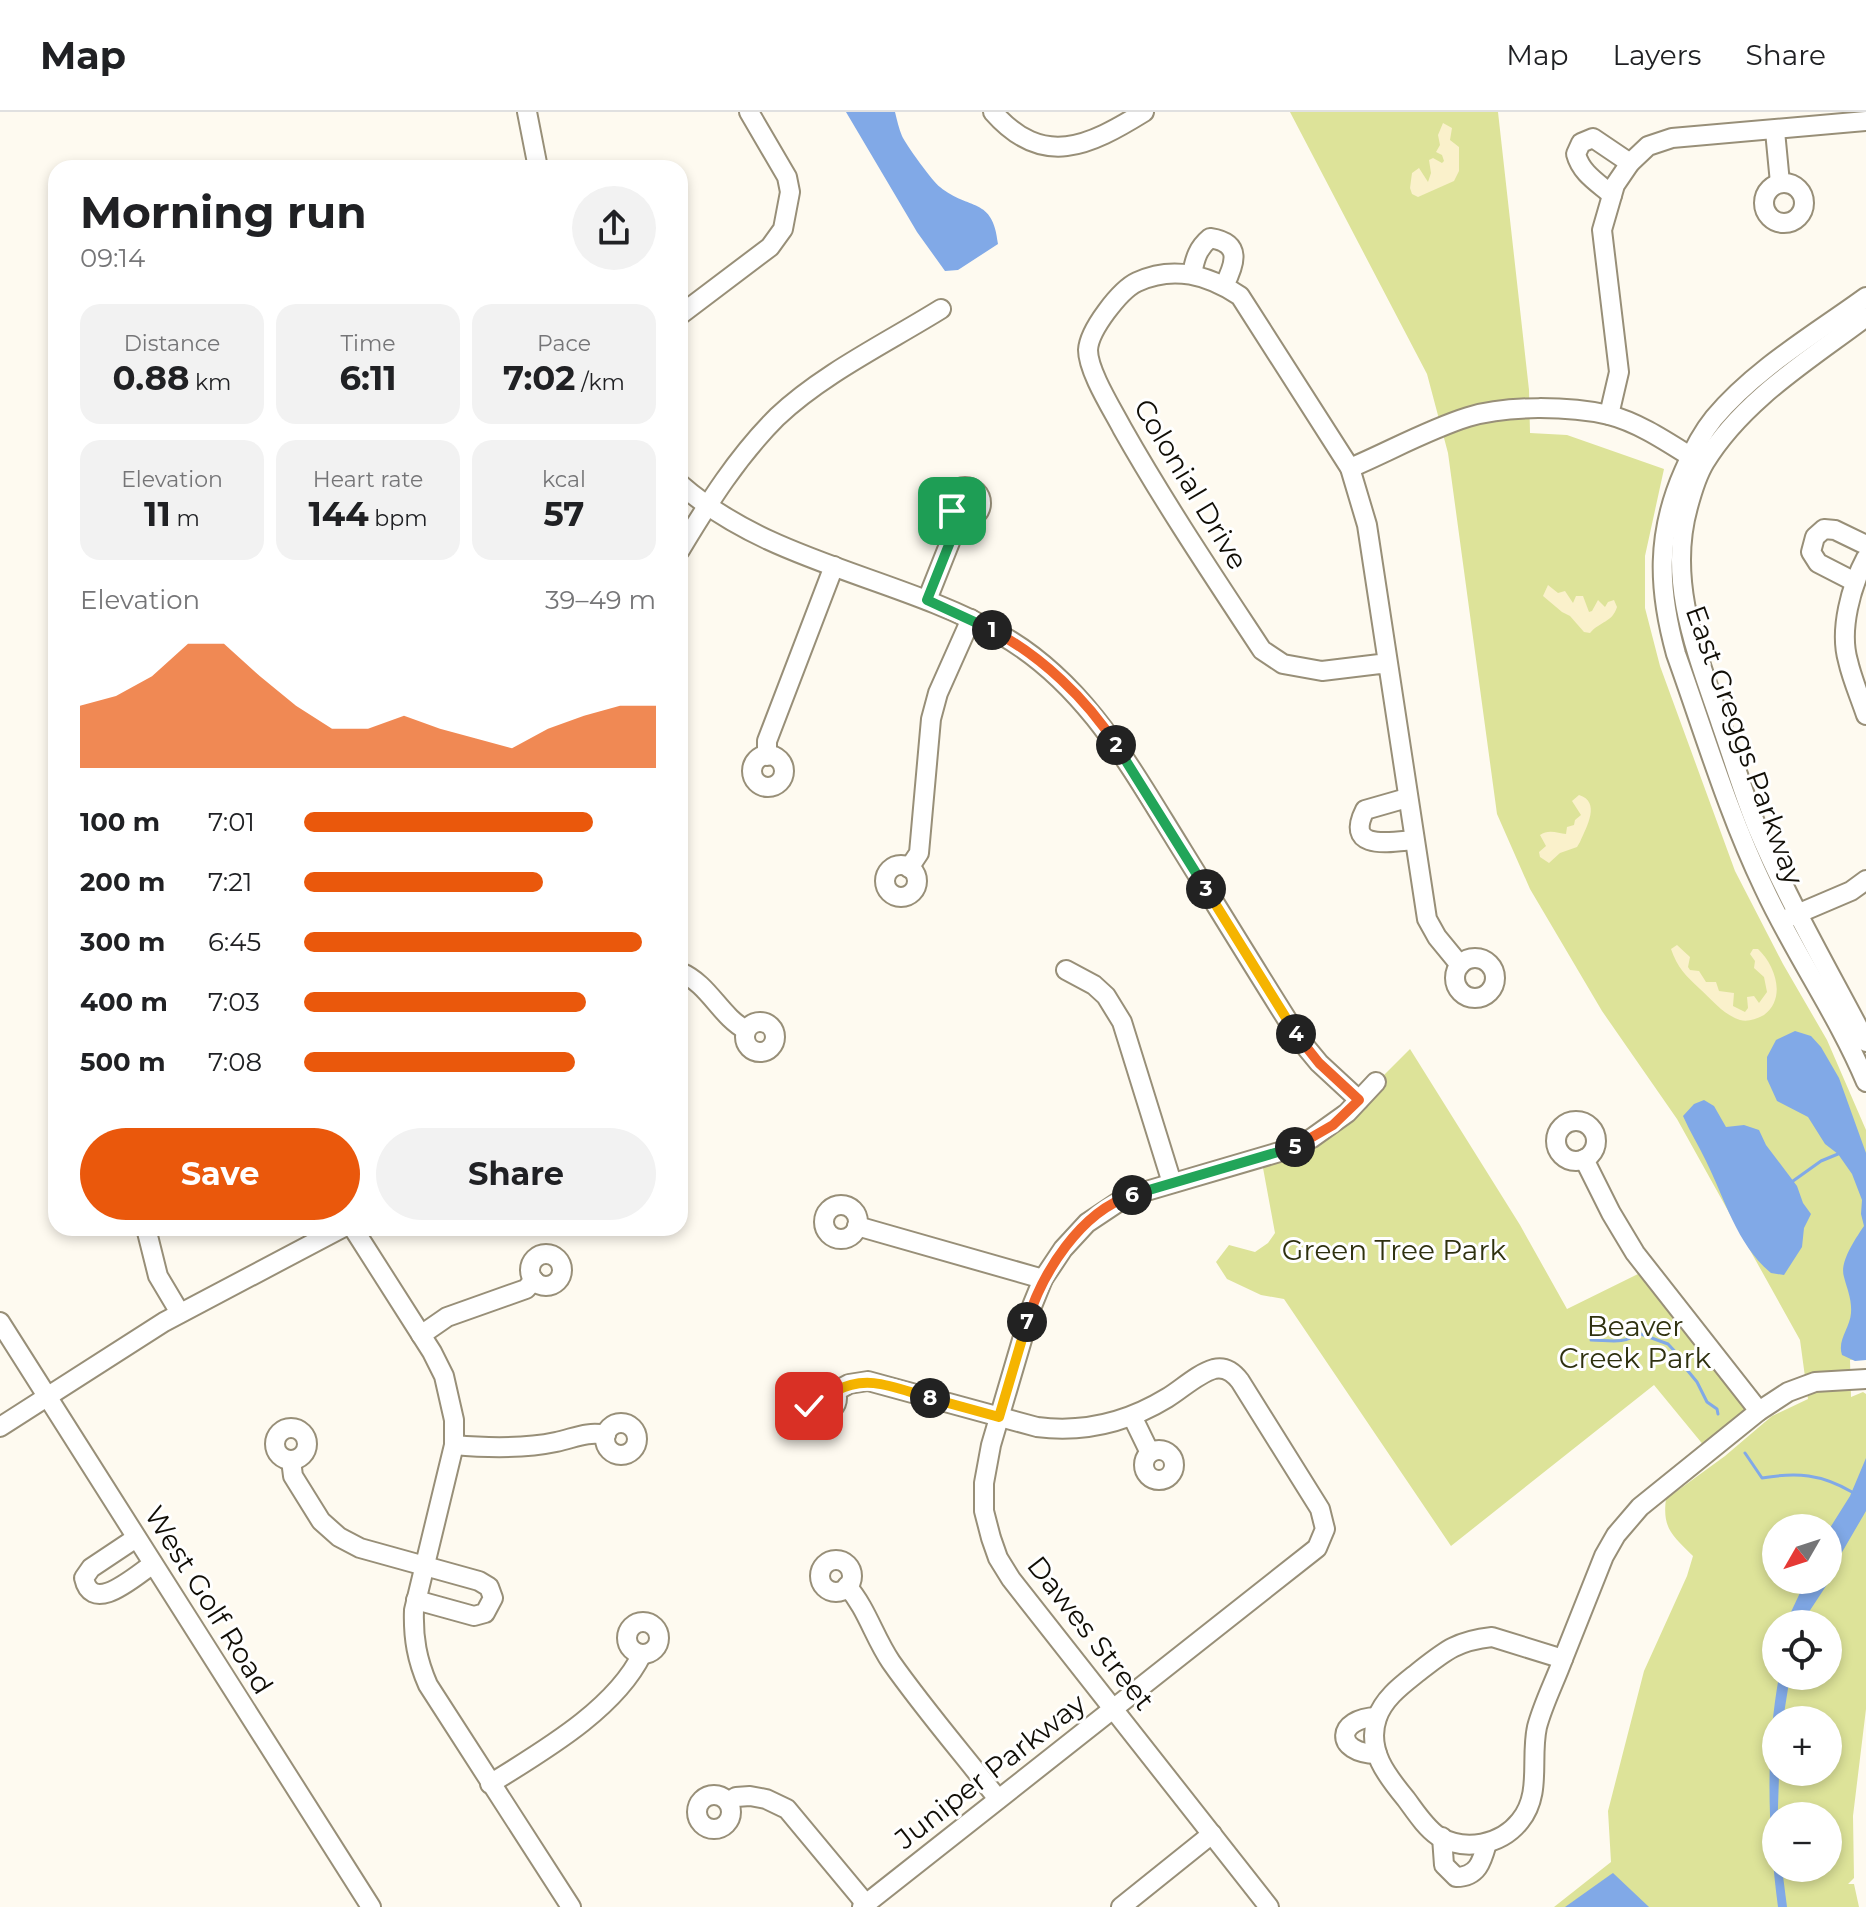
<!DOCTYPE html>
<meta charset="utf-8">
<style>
:root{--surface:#fff;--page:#f2f2f2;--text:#202124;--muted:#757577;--line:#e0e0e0;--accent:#ea580c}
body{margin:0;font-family:Montserrat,sans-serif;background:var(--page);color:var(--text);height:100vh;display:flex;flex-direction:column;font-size:30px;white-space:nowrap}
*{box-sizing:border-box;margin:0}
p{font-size:26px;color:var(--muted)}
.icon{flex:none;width:44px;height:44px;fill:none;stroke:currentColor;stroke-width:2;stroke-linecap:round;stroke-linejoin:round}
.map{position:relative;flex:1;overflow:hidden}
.details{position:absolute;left:48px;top:48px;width:640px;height:1076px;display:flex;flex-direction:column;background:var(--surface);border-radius:24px;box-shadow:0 4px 12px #0003}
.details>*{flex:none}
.needle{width:52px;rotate:231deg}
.fabs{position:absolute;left:1762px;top:1402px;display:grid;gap:16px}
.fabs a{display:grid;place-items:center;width:80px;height:80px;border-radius:50%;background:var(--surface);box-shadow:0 4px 12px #0003;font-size:40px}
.pin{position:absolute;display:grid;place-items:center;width:68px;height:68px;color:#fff;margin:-34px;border-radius:16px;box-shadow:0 4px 12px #0006}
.km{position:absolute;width:40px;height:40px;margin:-20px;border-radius:50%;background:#222;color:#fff;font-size:22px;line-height:40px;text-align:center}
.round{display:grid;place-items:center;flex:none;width:84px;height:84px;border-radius:42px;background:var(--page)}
.summary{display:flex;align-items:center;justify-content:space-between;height:136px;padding:0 32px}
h1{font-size:44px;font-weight:700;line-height:60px}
.metrics{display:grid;grid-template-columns:repeat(3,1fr);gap:12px;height:136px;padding:8px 32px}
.metrics div{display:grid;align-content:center;border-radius:20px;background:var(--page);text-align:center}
.metrics b{font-size:34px;font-weight:700}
.metrics small{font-size:22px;font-weight:400}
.metrics p{font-size:22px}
.chart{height:224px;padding:16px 32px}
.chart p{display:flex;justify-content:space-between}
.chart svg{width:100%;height:144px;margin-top:8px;fill:var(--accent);opacity:.7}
.action{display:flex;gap:16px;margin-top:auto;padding:16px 32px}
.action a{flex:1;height:92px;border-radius:48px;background:var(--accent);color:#fff;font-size:32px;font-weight:700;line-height:92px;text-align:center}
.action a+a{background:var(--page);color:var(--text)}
ul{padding:0 32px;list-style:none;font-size:26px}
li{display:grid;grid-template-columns:128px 96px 1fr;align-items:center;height:60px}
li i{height:20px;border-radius:10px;background:var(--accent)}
header{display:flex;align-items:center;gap:48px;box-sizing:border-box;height:112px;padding:0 40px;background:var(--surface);border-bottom:2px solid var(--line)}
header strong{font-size:38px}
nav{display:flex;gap:44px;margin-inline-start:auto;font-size:28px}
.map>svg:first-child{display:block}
.green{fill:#dde399;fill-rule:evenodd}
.sand{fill:#faf1cb}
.water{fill:#81a9e7}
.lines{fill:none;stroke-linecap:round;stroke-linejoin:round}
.stream{stroke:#81a9e7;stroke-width:3}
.minor-casing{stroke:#988f78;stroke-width:22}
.minor{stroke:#fff;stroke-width:18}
.split-1-casing{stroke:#fff;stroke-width:16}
.split-2-casing{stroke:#fff;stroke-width:16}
.split-3-casing{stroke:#fff;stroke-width:16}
.split-4-casing{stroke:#fff;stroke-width:16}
.split-5-casing{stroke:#fff;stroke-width:16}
.split-6-casing{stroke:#fff;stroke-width:16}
.split-7-casing{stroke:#fff;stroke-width:16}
.split-8-casing{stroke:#fff;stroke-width:16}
.split-9-casing{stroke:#fff;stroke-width:16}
.split-1{stroke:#22a559;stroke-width:10}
.split-2{stroke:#f0652b;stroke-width:10}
.split-3{stroke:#22a559;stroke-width:10}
.split-4{stroke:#f5b400;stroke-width:10}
.split-5{stroke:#f0652b;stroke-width:10}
.split-6{stroke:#22a559;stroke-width:10}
.split-7{stroke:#f0652b;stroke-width:10}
.split-8{stroke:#f5b400;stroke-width:10}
.split-9{stroke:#f5b400;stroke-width:10}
.labels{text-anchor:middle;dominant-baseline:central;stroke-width:6;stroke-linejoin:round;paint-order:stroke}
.street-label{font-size:28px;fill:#110e06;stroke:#fff}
.park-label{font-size:28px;fill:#2f310f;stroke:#fff}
</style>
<header>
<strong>Map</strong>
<nav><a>Map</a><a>Layers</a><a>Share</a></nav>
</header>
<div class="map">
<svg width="1866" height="1795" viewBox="0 0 1866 1795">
<rect width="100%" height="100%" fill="#fefaf0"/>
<g class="green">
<path d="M1290,0H1498L1529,278L1530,321L1567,323L1664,357L1645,444V496L1660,554L1735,759L1783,852L1827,928L1866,1018V1247L1850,1248L1851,1285L1863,1280L1866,1282V1597L1853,1704L1854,1766L1848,1772H1854L1859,1795H1554L1611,1750L1608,1699L1644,1559L1687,1464L1693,1444C1673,1424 1662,1417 1666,1387L1725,1344L1772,1304L1808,1287L1800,1228L1677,1007L1602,899L1530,777L1497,702L1448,341L1427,262ZM1776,1416H1828V1468H1776ZM1776,1512H1828V1564H1776ZM1776,1608H1828V1660H1776ZM1776,1704H1828V1756H1776Z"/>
<path d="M1410,937L1520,1113L1567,1197L1638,1162L1751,1305L1705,1335L1654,1273L1451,1434L1284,1187L1261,1183L1227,1167L1216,1150L1229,1133L1255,1140L1268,1131L1275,1121L1261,1045L1293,1036L1371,976Z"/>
</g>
<g class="sand">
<path d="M1443,11L1452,16L1450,28L1459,35V59L1454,69L1418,85L1412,82L1410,76L1412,61L1419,56L1428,70L1431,61L1429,48L1433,46L1442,51L1444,49L1442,43L1436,40L1440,33L1438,23Z"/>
<path d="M1548,473L1558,481L1565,479L1573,491L1576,484H1583L1589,500L1592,499L1598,488L1605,495L1608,490L1614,488L1617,495C1612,511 1600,509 1590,521L1584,520L1570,504L1562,500L1543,484Z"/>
<path d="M1579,683C1601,690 1587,714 1580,730L1577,735L1560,741L1549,751L1540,745L1539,740L1546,734L1540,723C1548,717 1558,721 1566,722L1567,715L1574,713L1575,708L1581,703L1572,689Z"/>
<path d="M1677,833L1690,845L1688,855L1690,858L1699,859L1706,870H1716L1719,879L1734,881L1733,894L1745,900L1748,896L1747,885L1754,884L1759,891L1767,880L1764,865L1754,856L1755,849L1750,842L1753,837H1758C1775,853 1787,886 1764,903C1757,907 1748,910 1740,908C1724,903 1712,888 1700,877C1686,864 1677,855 1671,837Z"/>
</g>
<g class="water">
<path d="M846,0H895C897,8 899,17 902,24C906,33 933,70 940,75C969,99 993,84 998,132L958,158L945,159L917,120Z"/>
<path d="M1795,919L1811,924L1821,935L1839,966L1866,1041V1248L1855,1249L1842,1243C1837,1228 1850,1216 1851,1201C1852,1187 1847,1177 1844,1165C1839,1150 1856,1126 1864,1114L1861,1102L1862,1088L1852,1062L1838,1042L1825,1032L1808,1005L1777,989L1767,967V945L1776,928Z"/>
<path d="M1704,988L1714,994L1726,1015L1744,1013L1759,1018L1766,1033L1797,1074L1803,1091L1811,1102L1804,1116L1802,1135L1784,1163L1771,1161C1737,1133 1725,1087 1706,1049C1699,1034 1690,1020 1683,1004L1694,992Z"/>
<path d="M1866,1346V1399L1834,1454L1826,1474L1801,1512H1791V1500L1806,1468H1828V1419L1850,1384Z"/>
<path d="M1779,1564H1790L1783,1608H1776V1660H1779V1664L1776,1756H1782L1787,1795H1778C1768,1717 1765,1642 1779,1564Z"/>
<path d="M1613,1761L1649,1795H1565L1610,1763Z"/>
</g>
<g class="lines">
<g class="stream">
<path d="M1793,1069L1821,1049L1838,1042"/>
<path d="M1591,1228C1608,1228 1625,1233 1638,1221L1668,1232L1681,1246L1683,1253L1697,1270L1707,1290L1717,1297L1718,1302"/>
<path d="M1745,1341L1762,1366C1797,1360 1821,1362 1852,1380"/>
</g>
<g class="minor-casing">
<g id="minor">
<path d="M527,0L538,56"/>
<path d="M993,0C1043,57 1089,34 1144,0"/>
<path d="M1775,19L1780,71"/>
<circle cx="1784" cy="91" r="20"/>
<path d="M1612,83C1597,70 1581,61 1576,42L1581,31L1593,26L1630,51"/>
<path d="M1192,162C1195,146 1198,136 1210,126C1243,131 1235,152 1224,174"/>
<path d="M1866,185C1815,222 1755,257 1714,306C1701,322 1692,340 1684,359C1656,422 1658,477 1676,542C1704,620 1728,701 1764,776C1795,843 1838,903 1866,970"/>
<path d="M680,203L770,135L783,117L790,80L787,65L749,0"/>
<path d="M1866,205C1809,248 1743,288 1705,350C1697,363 1692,380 1688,395C1667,470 1697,541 1721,612C1733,646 1743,681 1757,715C1788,789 1829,859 1866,930"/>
<path d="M1609,303L1619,260L1602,118L1615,73L1630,51L1648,34L1672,26L1866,9"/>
<path d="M1350,356C1388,340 1429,317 1468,305C1507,293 1569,294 1609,303C1641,311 1673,334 1701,351"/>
<path d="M680,372C771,452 898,464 1001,523C1086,571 1132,658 1182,738C1221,801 1260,865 1300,928L1319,951L1359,988"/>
<circle cx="965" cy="391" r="16"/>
<path d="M680,438C709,390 737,345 777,305C822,262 888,230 941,197"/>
<path d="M1866,446C1851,474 1839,518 1848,549C1852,567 1860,585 1866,603"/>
<path d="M1855,470L1818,451L1811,440L1815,425L1824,417L1835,418L1866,433"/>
<path d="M927,488L960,405"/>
<path d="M1388,551L1322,559L1283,552L1262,538C1214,465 1165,392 1122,316C1112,297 1088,259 1088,238C1089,218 1120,178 1137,170C1174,153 1208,163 1240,184L1350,356L1367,413L1427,807L1437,825L1460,853"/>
<circle cx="768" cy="659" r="16"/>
<path d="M767,644V629L834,454"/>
<path d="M1407,686L1365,698C1344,739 1390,730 1414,728"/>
<circle cx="901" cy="769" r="16"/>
<path d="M909,756L919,741L931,607L938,581L971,507"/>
<path d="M1790,805L1851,779L1866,768"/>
<circle cx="1475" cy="866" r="20"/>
<path d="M1066,858L1094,873L1106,884L1122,910L1172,1071"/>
<path d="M680,860C709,872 720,904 746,918"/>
<circle cx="760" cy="925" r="15"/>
<circle cx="1576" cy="1029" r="20"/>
<path d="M1584,1047L1611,1101L1635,1141L1759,1299"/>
<circle cx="841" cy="1110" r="17"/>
<path d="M857,1114L1043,1167"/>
<path d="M146,1116L158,1164L180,1201"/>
<path d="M353,1116L432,1240L444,1264L454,1308V1333L414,1498C413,1526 417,1548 428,1573L571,1795"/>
<circle cx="546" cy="1158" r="16"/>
<path d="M0,1210L371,1795"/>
<path d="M421,1223L447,1205L526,1177L534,1168"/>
<circle cx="822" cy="1286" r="15"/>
<path d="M836,1279L849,1272L868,1269L1037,1315C1084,1321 1126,1311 1167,1286C1182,1277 1197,1262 1214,1257C1226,1254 1234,1261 1240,1269L1320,1397L1325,1417L1317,1436L862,1795"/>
<path d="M1132,1304L1150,1341"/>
<circle cx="621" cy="1327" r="16"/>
<path d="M0,1315L164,1210L342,1116"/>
<circle cx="291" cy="1332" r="16"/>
<path d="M454,1333C488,1336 523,1337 556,1330C575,1326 587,1319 606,1323"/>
<circle cx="1159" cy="1353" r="15"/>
<path d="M291,1348L293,1364L321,1409L339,1425L360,1436L479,1469L489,1475L493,1486L485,1501L474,1504L416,1488"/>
<path d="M136,1426L91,1456L84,1466C92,1504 135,1464 153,1452"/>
<circle cx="836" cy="1464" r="16"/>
<path d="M847,1474C867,1497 874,1525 891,1550C924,1597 963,1642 998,1687"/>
<circle cx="643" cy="1526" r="16"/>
<path d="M1492,1525L1563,1547C1555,1569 1543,1592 1537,1615C1530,1647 1542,1682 1520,1709C1501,1733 1465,1740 1438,1724C1425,1715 1415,1699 1406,1687C1387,1664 1366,1638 1377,1606C1384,1586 1402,1573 1417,1561C1445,1539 1456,1529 1492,1525Z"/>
<path d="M1563,1547L1604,1444L1616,1423L1640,1395L1759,1299L1788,1280L1815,1270L1866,1267"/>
<path d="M1377,1642C1333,1641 1336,1606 1377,1605"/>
<path d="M490,1672C541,1640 615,1598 642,1542"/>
<circle cx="714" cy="1700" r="17"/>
<path d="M728,1690L736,1685L750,1684L766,1687L787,1697L866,1792"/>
<path d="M1442,1725L1444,1753L1456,1765C1478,1765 1482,1749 1487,1731"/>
<path d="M1121,1795L1212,1722"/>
<path d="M1269,1795L1011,1467L998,1446L991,1426L984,1399V1371L991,1333L1032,1194L1043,1167L1063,1137L1087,1111L1126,1085L1293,1036L1312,1026L1347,1001L1376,970"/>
</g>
</g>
<use href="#minor" class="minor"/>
</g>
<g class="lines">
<g class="split-1-casing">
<path id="split-1" d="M952,399L960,405L927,488L992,518"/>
</g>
<g class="split-2-casing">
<path id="split-2" d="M992,518C1040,543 1087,587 1116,633"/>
</g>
<g class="split-3-casing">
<path id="split-3" d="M1116,633L1206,777"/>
</g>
<g class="split-4-casing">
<path id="split-4" d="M1206,777L1296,922"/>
</g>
<g class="split-5-casing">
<path id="split-5" d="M1295,1035L1333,1013L1359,988L1319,951L1296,922"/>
</g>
<g class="split-6-casing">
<path id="split-6" d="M1132,1083L1295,1035"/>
</g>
<g class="split-7-casing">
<path id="split-7" d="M1027,1210C1042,1161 1080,1100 1132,1083"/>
</g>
<g class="split-8-casing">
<path id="split-8" d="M930,1286L999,1305L1027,1210"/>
</g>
<g class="split-9-casing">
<path id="split-9" d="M809,1294L817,1300H827L837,1289L836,1279C868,1261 897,1277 930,1286"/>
</g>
<use href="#split-1" class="split-1"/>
<use href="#split-2" class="split-2"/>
<use href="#split-3" class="split-3"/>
<use href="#split-4" class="split-4"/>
<use href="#split-5" class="split-5"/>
<use href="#split-6" class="split-6"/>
<use href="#split-7" class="split-7"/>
<use href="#split-8" class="split-8"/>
<use href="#split-9" class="split-9"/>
</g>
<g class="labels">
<g class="street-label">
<text transform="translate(1191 372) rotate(59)">Colonial Drive</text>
<text transform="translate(1745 633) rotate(70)">East Greggs Parkway</text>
<text transform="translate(209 1488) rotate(58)">West Golf Road</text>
<text transform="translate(1091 1521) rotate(52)">Dawes Street</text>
<text transform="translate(990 1659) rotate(-38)">Juniper Parkway</text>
</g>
<g class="park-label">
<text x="1394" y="1138">Green Tree Park</text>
<text x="1635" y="1214">Beaver<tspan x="1635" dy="32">Creek Park</tspan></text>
</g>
</g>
</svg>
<div class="fabs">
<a><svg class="needle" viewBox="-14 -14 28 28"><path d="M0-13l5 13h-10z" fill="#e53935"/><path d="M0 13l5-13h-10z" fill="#757577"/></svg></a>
<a><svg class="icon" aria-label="locate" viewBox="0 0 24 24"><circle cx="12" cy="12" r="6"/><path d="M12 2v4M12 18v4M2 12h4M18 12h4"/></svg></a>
<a>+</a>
<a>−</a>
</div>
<div class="pin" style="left:952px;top:399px;background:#1e9e55"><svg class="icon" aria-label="arrive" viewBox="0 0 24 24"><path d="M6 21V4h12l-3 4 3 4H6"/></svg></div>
<div class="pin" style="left:809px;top:1294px;background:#d93025"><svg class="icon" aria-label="check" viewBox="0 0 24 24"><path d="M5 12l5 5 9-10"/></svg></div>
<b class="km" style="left:992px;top:518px">1</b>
<b class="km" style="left:1116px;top:633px">2</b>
<b class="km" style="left:1206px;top:777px">3</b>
<b class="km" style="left:1296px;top:922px">4</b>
<b class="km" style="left:1295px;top:1035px">5</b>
<b class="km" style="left:1132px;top:1083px">6</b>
<b class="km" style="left:1027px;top:1210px">7</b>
<b class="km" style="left:930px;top:1286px">8</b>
<section class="details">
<div class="summary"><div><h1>Morning run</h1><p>09:14</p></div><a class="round"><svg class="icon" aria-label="share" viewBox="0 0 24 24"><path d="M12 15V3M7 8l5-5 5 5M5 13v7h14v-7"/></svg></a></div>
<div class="metrics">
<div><p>Distance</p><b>0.88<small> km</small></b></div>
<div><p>Time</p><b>6:11</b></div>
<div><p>Pace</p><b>7:02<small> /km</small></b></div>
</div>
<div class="metrics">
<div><p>Elevation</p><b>11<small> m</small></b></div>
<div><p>Heart rate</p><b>144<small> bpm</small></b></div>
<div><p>kcal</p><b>57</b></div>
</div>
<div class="chart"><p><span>Elevation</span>39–49 m</p>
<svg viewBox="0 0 160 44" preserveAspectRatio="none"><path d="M0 44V25L10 22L20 16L30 6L40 6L50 16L60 25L70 32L80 32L90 28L100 32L110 35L120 38L130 32L140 28L150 25L160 25V44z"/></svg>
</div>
<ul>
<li><b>100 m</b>7:01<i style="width:82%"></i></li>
<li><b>200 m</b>7:21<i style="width:68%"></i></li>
<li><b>300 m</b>6:45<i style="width:96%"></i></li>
<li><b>400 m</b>7:03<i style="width:80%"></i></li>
<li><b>500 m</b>7:08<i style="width:77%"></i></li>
</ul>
<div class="action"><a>Save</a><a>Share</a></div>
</section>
</div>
